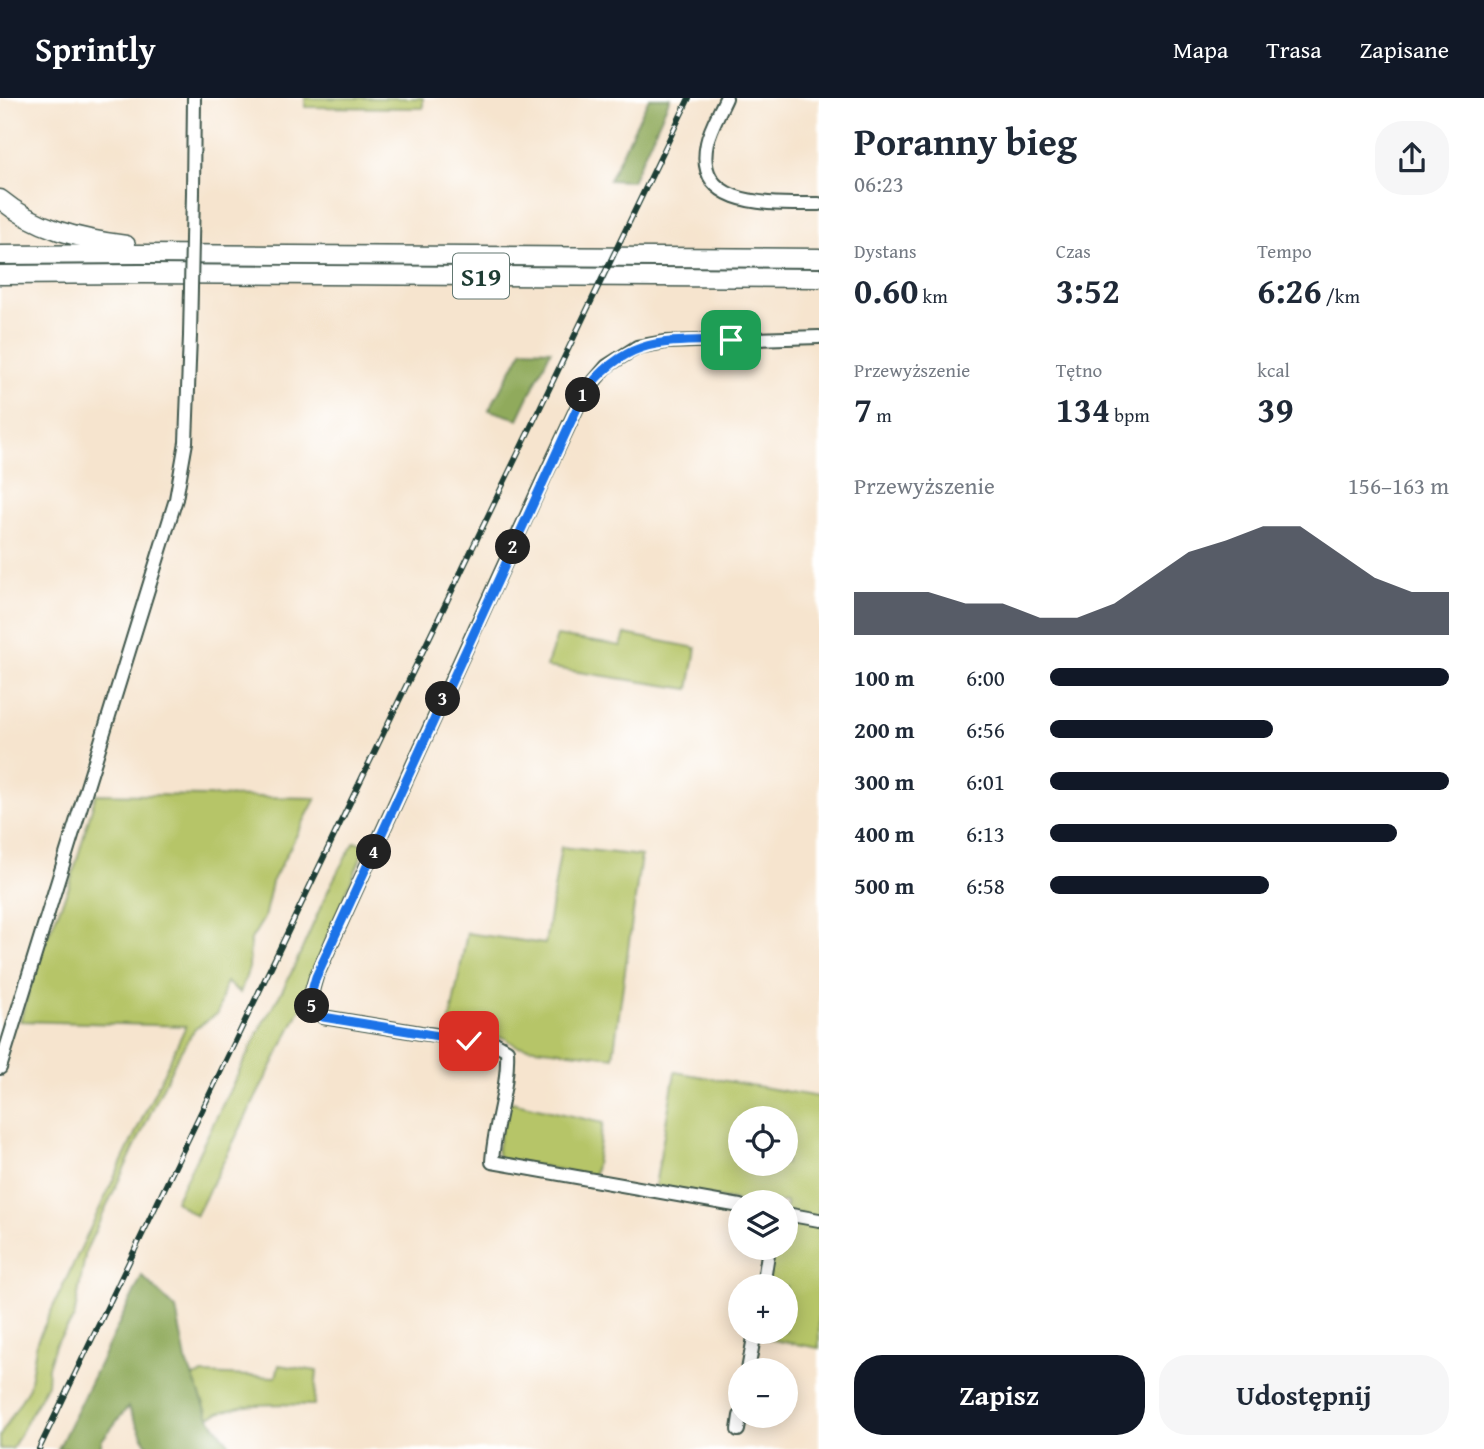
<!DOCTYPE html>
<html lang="pl">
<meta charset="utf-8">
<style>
:root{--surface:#fff;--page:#f6f6f7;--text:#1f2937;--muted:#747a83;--accent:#111827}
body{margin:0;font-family:"Gentium Book Plus",serif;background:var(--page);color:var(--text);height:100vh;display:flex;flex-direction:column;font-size:26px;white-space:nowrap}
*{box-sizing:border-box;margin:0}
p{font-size:23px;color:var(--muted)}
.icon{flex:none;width:38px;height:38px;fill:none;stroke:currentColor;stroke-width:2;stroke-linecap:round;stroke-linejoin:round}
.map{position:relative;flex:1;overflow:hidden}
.panel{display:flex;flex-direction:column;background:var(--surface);width:665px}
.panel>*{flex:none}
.tools{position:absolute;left:728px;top:1008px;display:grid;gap:14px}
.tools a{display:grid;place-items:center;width:70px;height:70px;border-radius:50%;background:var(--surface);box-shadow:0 4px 18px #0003;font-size:35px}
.pin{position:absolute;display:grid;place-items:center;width:60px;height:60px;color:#fff;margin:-30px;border-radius:14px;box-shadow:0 4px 10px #0006}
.km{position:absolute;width:35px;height:35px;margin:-18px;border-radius:50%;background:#222;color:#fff;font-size:19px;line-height:35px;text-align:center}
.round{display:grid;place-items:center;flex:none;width:74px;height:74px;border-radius:28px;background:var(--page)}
.headline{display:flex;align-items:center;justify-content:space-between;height:119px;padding:0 35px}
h1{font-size:38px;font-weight:600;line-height:52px}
.stats{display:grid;grid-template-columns:repeat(3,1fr);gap:10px;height:119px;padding:7px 35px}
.stats div{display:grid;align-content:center}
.stats b{font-size:35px;font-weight:600}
.stats small{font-size:19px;font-weight:400}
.stats p{font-size:19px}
.chart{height:196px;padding:14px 35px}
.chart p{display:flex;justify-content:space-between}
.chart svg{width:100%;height:126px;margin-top:7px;fill:var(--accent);opacity:.7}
.primary-button{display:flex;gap:14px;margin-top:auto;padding:14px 35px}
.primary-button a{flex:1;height:80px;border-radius:28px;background:var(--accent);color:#fff;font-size:28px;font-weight:600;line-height:80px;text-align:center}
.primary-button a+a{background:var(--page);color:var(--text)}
ul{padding:0 35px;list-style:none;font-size:23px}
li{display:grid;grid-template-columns:112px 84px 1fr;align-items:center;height:52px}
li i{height:18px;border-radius:9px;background:var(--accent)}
header{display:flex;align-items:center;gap:42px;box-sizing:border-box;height:98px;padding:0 35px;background:var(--accent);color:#fff}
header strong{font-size:33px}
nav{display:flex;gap:38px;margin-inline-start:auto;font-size:24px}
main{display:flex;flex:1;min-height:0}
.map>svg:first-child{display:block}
.green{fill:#b6c568;stroke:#6a814e;stroke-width:2;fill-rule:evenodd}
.forest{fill:#90aa5c;stroke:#587448;stroke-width:2}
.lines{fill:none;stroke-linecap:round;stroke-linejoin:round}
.minor-casing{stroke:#3f564b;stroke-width:16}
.highway-casing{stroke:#3f564b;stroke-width:21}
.minor{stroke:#fff;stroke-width:12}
.highway{stroke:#fff;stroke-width:18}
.rail-casing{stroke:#1f3d34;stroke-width:6}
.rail{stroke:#fff;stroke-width:3.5;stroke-dasharray:10;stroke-linecap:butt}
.minor-bridge-casing{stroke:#3f564b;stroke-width:16;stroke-linecap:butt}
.minor-bridge{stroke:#fff;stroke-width:12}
.route-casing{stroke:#fff;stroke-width:14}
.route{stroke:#1a73e8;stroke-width:9}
.labels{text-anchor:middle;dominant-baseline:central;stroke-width:6;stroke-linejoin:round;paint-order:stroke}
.shield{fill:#fff;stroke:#627771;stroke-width:2}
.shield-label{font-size:26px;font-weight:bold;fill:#1f3d34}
</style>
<header>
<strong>Sprintly</strong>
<nav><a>Mapa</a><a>Trasa</a><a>Zapisane</a></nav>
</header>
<main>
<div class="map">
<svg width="819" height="1351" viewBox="0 0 819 1351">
<rect width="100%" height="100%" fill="#fff"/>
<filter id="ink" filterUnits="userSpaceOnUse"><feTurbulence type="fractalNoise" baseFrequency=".0143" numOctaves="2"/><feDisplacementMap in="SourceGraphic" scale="14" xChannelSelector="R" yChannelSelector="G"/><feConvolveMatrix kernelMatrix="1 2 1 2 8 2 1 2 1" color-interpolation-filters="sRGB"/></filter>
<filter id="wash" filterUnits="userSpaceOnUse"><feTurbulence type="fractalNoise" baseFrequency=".00686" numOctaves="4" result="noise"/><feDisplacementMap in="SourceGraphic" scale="28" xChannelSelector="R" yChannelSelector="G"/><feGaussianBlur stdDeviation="1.57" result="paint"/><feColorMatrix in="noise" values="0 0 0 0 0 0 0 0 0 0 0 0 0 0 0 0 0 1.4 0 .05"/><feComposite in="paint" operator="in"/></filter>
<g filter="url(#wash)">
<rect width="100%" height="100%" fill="#f6e4ce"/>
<g class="green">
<path d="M305,0H423V10L305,9Z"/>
<path d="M625,536L696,550L689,591L546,569L557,538L621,548Z"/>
<path d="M96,696L316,700L272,784L264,820L250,843L249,870L240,895L226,884L218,915L195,931L176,961L86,1152L74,1220L55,1247L48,1269L47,1286L12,1351H0V1338L29,1289L37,1243L186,928L20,923L40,855L69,789Z"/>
<path d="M355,744L364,746L360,762L323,849L304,904L196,1118L175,1103L264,923C302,867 318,800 355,744Z"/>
<path d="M561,749L641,758L613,959L517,948L505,940L448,933L467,835L545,846Z"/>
<path d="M675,974L819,999V1119L786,1113V1104H742L655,1088ZM740,1020H786V1066H740Z"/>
<path d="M507,1003L603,1025L594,1078L500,1061L497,1053Z"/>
<path d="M786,1126L819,1130V1250L756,1239L757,1234H786V1188H765L772,1150H786Z"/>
<path d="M279,1267L317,1273L314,1307C277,1306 244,1303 209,1319L193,1279L203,1276L276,1279Z"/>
</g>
<g class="forest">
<path d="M649,0H670L632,83L609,82Z"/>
<path d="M523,251L551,252L518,321L489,312Z"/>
<path d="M142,1178L176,1211L186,1262L209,1319L233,1351H168L147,1347L128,1309L102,1342L100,1351H58Z"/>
</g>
</g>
<g filter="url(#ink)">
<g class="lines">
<g class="minor-casing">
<g id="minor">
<path d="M726,0C720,14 710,30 707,45C693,113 776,105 819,106"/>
<path d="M193,94L194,0"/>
<path d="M0,970L176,401L186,344L190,238"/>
<path d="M740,1108L492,1064C494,1026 509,990 507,952L495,945L421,935L323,919C307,904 310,899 316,879L545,378L584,295L607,268L637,249L665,244L819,239"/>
<path d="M786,1116L819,1122"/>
<path d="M763,1188L769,1150"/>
<path d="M748,1272L755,1234"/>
<path d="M738,1332L740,1318"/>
</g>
</g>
<g class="highway-casing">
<g id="highway">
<path d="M0,101C36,131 80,141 126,147"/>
<path d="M0,157L139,156L819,160"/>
<path d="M0,177L142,176L819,180"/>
</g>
</g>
<use href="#minor" class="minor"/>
<use href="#highway" class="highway"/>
<g class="rail-casing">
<path id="rail" d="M39,1351L689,0"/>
</g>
<use href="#rail" class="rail"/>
<g class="minor-bridge-casing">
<path id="minor-bridge" d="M190,238L193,94"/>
</g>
<use href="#minor-bridge" class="minor-bridge"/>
</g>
</g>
<g class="lines" filter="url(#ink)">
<g class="route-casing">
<path id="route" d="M469,943L323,919C307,904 310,899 316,879L584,295C628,237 665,244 731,242"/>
</g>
<use href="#route" class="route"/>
</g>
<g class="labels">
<rect class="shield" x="453" y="155.5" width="56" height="45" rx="5"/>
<g class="shield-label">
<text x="481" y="178">S19</text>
</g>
</g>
</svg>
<div class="tools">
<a><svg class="icon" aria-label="locate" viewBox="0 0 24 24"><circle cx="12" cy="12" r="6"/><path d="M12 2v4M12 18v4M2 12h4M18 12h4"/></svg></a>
<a><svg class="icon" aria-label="layers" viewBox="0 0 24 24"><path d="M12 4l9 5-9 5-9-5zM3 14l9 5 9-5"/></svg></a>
<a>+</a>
<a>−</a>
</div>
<div class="pin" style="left:731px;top:242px;background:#1e9e55"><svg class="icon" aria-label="arrive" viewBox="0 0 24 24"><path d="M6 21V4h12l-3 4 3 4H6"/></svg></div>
<div class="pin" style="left:469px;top:943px;background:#d93025"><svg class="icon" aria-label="check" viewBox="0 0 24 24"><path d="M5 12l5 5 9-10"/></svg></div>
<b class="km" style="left:583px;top:297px">1</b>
<b class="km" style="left:513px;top:449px">2</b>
<b class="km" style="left:443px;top:601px">3</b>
<b class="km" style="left:374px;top:754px">4</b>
<b class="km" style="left:312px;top:908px">5</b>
</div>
<section class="panel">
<div class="headline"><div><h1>Poranny bieg</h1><p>06:23</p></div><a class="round"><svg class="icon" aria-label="share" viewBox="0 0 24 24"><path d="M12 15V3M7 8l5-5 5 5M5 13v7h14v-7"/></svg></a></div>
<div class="stats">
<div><p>Dystans</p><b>0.60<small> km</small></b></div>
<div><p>Czas</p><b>3:52</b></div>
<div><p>Tempo</p><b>6:26<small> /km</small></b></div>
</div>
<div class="stats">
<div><p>Przewyższenie</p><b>7<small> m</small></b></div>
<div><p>Tętno</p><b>134<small> bpm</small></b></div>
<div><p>kcal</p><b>39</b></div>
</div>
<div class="chart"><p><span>Przewyższenie</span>156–163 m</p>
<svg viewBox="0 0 160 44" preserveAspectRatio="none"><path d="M0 44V29L10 29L20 29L30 33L40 33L50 38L60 38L70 33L80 24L90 15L100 11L110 6L120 6L130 15L140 24L150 29L160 29V44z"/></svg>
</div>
<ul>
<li><b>100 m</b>6:00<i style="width:100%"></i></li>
<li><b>200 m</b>6:56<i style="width:56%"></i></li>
<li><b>300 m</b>6:01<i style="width:100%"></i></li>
<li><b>400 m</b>6:13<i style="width:87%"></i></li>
<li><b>500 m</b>6:58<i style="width:55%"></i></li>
</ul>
<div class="primary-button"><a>Zapisz</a><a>Udostępnij</a></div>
</section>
</main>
